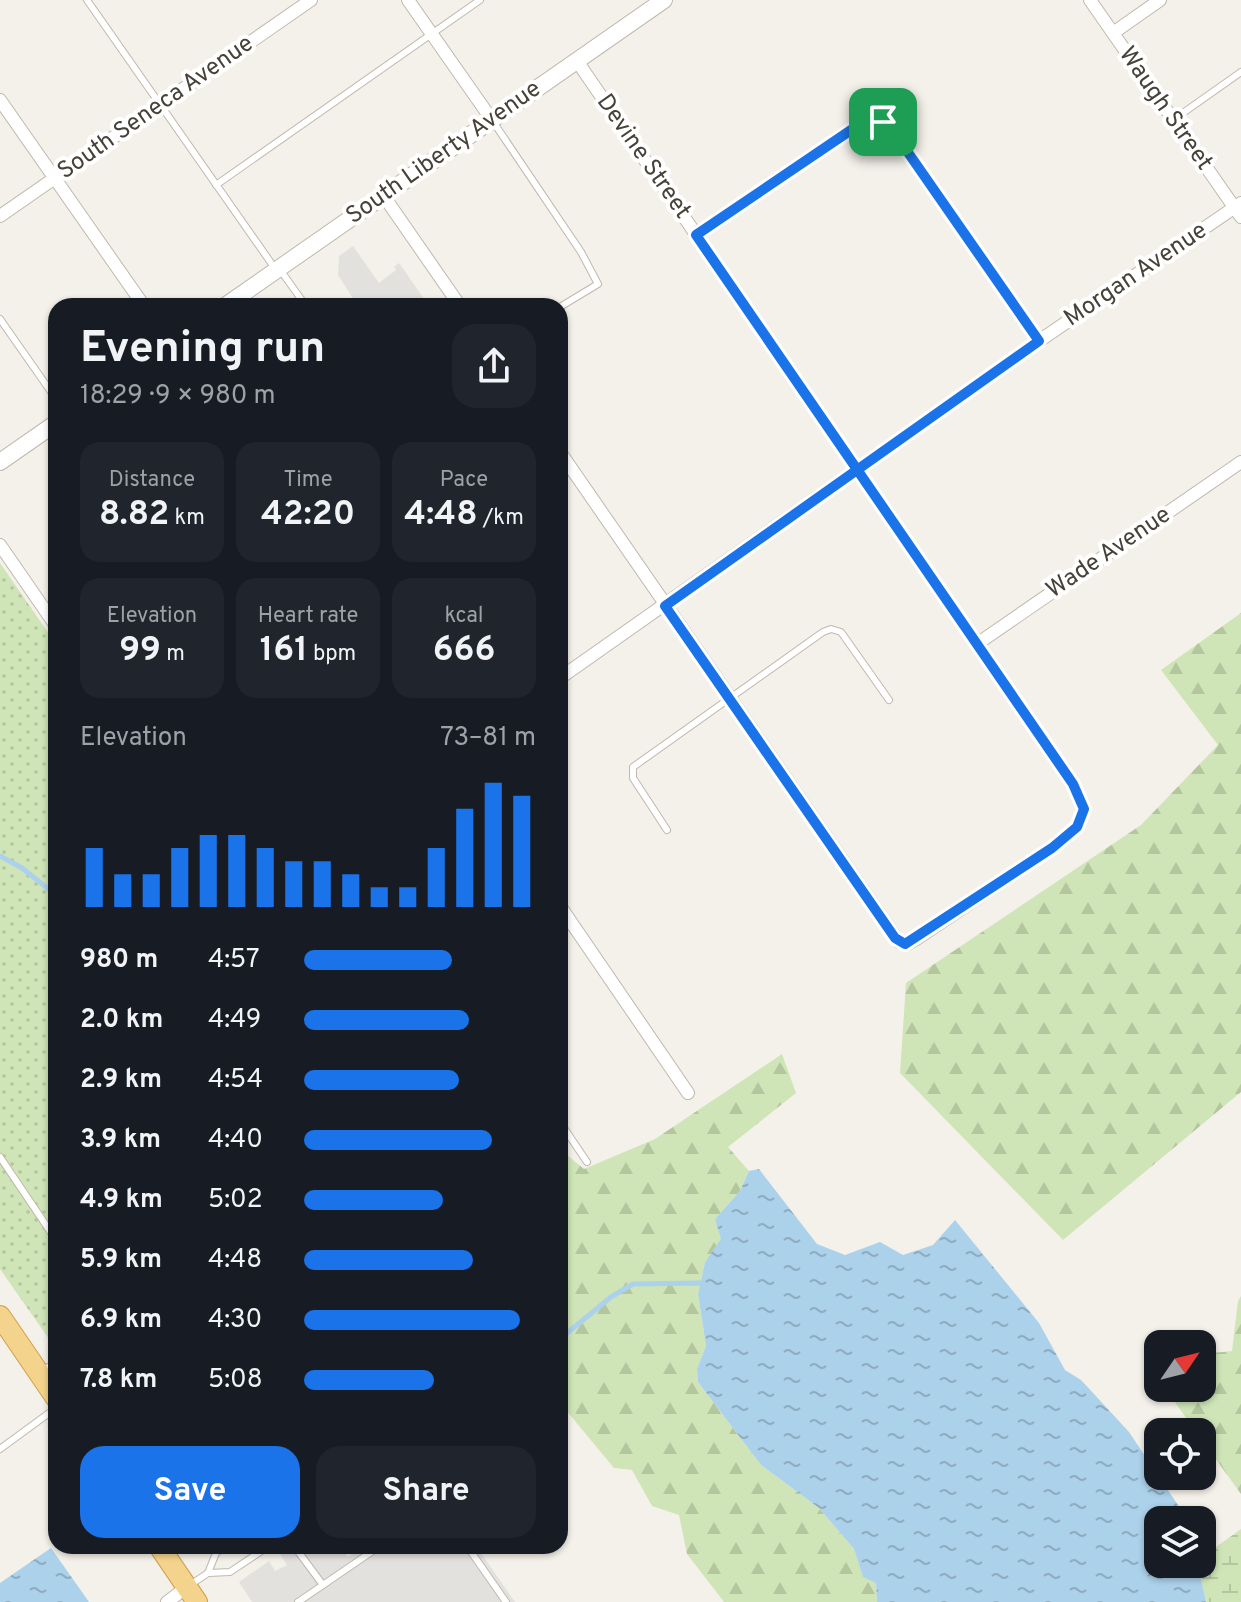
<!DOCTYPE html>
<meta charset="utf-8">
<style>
:root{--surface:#171b24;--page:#20242c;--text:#f1f3f6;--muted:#9ea1a6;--accent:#1a73e8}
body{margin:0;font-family:Overpass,sans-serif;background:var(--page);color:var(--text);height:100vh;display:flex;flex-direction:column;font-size:30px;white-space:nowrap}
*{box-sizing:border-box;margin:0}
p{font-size:26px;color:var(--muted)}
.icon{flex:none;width:44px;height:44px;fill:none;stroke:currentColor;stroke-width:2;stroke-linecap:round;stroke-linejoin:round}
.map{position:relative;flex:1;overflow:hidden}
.sheet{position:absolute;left:48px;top:298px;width:520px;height:1256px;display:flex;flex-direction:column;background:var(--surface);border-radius:24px;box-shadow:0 2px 6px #0004}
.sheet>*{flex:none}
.needle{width:52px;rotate:55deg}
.tools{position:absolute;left:1144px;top:1330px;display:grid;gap:16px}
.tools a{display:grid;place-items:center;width:72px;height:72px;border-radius:16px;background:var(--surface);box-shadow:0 2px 6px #0004;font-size:40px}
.pin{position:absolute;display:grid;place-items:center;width:68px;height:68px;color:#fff;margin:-34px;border-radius:16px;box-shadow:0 4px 12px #0006}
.round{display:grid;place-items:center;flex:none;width:84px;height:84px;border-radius:24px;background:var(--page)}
.summary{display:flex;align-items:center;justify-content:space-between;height:136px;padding:0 32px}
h1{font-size:44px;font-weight:700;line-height:60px}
.figures{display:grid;grid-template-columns:repeat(3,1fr);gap:12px;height:136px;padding:8px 32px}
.figures div{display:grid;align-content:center;border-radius:20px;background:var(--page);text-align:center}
.figures b{font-size:34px;font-weight:700}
.figures small{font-size:22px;font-weight:400}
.figures p{font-size:22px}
.chart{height:224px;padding:16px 32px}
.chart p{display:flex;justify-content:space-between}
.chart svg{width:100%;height:144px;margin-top:8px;stroke:var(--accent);stroke-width:6}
.action{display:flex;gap:16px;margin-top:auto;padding:16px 32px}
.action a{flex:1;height:92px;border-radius:24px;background:var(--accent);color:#fff;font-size:32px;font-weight:700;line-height:92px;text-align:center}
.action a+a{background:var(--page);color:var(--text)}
ul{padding:0 32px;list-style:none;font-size:26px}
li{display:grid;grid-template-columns:128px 96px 1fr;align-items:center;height:60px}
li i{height:20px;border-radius:10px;background:var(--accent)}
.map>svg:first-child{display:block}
.forest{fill:url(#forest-firs)}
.wetland{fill:url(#wetland-marsh)}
.park{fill:url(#park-dots)}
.parking{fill:#e3e1de}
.water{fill:url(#water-ripples)}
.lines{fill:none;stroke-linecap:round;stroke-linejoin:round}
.stream{stroke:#acd1eb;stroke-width:5}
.service-casing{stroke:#bfb9ad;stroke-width:8}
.minor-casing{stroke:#bfb9ad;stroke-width:14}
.tertiary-casing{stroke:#bfb9ad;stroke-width:18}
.trunk-casing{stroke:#d19f47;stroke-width:22}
.service{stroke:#fff;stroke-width:6}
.minor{stroke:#fff;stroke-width:12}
.tertiary{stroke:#fff;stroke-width:16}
.trunk{stroke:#f4d48c;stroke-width:20}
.route-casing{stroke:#fff;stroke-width:16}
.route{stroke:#1a73e8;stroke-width:10}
.labels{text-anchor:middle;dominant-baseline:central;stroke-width:8;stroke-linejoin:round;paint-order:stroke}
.street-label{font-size:24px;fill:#474239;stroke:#fff}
</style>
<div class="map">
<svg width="1241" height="1602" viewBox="0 0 1241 1602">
<defs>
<pattern id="forest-firs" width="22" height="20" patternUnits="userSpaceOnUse" patternTransform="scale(2)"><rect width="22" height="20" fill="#cfe5b7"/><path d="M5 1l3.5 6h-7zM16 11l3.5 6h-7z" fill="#b3c69e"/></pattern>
<pattern id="wetland-marsh" width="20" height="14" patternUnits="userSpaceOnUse" patternTransform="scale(2)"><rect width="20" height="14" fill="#cfe5b7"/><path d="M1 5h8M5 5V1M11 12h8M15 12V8" fill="none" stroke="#b3c69e"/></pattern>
<pattern id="park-dots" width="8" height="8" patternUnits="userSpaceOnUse" patternTransform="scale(2)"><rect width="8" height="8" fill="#cfe5b7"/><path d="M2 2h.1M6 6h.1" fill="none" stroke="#b3c69e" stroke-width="1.8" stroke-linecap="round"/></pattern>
<pattern id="water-ripples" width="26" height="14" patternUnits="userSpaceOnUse" patternTransform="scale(2)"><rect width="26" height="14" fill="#acd1eb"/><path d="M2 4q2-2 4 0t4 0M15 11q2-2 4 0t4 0" fill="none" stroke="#8eabbf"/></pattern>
</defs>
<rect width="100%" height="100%" fill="#f4f1ea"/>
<g class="forest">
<path d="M1241,613V1092L1063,1240L900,1073L906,983L1141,825L1218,745L1161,670Z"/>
<path d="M782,1054L796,1093L728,1147L749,1171L740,1191L715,1219L722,1239L705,1262L698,1294L706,1346L697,1369L698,1382L761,1465L819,1508L854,1549L863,1576L876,1583L877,1602H724L687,1554L679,1515L652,1506L632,1470L614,1468L560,1403V1160L567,1155L584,1169L655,1139Z"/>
<path d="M1241,1296V1494L1202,1440V1432H1196L1165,1388H1202V1354L1232,1351L1238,1301Z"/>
</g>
<path class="wetland" d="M1241,1529V1602H1206L1198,1564H1202V1557Z"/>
<path class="park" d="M0,563L56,644V1349L0,1269Z"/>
<g class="parking">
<path d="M353,246L379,283L396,270L394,267L399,263L429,306H358L338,275L339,256Z"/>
<path d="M275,1546H340L348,1557L364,1546H476L515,1602H252L239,1582L269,1561L275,1571L287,1565Z"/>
</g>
<g class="water">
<path d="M759,1169L817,1244L845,1255L880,1242L903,1255L933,1245L955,1220L1039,1323L1065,1370L1081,1380L1129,1432L1188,1520H1158V1564H1198L1206,1602H877L876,1583L863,1577L854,1549L819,1508L761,1465L698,1382L697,1369L706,1346L698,1294L705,1262L721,1239L715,1219L740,1191L749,1171Z"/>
<path d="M51,1548L89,1602H0V1583Z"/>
</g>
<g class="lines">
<g class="stream">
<path d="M0,856L22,868L56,895"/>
<path d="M560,1339L611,1297L633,1284L700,1283L703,1285"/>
</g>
<g class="service-casing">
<g id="service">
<path d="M87,0L276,270"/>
<path d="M1173,120L1241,72"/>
<path d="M494,123L581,252L598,284L560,307"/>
<path d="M216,185L480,0"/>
<path d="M281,271L306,306"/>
<path d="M0,319L56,399"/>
<path d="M667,830L633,778V767L823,632L831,629L841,632L889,700"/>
<path d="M560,1122L587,1162"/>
<path d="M0,1157L56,1240"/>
<path d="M41,1370L56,1364"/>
<path d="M0,1449L56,1408"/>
<path d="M294,1546L323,1585L298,1602"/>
<path d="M467,1546L506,1602"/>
<path d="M208,1573L230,1572L269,1546"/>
<path d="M190,1585L208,1573L216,1553L226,1546"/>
<path d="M323,1585L380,1546"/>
</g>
</g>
<g class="minor-casing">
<g id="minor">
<path d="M408,0L492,120"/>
<path d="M1090,0L1241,217"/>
<path d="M1113,33L1160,0"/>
<path d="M0,100L144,306"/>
<path d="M383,195L460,306"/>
<path d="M0,216L311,0"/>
<path d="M696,235L854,128C869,121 877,118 891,128L1039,341"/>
<path d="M560,452L899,942L907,944L918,938L1052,848L1077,827L1084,809L1073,784L577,61"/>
<path d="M0,545L56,626"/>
<path d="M977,644L1241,462"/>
<path d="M560,678L1039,341L1241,203"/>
<path d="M560,906L688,1093"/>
<path d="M167,1602L187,1587"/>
</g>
</g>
<g class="tertiary-casing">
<g id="tertiary">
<path d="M225,306L664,0"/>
<path d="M0,462L56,423"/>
</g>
</g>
<g class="trunk-casing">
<g id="trunk">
<path d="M0,1316L56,1398"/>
<path d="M159,1546L197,1602"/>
</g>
</g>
<use href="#service" class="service"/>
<use href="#minor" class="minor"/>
<use href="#tertiary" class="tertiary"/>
<use href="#trunk" class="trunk"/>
</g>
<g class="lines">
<g class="route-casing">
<path id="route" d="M883,122H868L854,128L696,235L1073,784L1084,809L1077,827L1052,848L905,944L895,938L665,606L1039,341L891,128L883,122"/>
</g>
<use href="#route" class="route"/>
</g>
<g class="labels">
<g class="street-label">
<text transform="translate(156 108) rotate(-35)">South Seneca Avenue</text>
<text transform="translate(1165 109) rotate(55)">Waugh Street</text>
<text transform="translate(444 153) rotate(-35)">South Liberty Avenue</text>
<text transform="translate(643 157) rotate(55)">Devine Street</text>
<text transform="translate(1136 275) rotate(-34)">Morgan Avenue</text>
<text transform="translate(1109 553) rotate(-34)">Wade Avenue</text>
</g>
</g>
</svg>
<div class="tools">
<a><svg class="needle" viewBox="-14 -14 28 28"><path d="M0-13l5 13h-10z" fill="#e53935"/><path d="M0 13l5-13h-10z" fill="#9ea1a6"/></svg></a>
<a><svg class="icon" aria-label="locate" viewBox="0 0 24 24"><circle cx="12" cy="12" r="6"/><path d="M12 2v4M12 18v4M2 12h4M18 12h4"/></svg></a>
<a><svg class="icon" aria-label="layers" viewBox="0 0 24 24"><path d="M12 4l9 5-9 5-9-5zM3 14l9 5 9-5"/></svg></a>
</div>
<div class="pin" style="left:883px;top:122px;background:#1e9e55"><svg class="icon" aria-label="arrive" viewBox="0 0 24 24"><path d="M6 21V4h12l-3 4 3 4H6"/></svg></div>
<section class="sheet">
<div class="summary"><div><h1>Evening run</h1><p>18:29 · 9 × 980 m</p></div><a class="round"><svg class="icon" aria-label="share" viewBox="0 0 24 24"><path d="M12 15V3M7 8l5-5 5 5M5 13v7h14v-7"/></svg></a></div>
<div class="figures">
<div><p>Distance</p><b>8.82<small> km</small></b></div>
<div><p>Time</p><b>42:20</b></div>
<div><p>Pace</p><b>4:48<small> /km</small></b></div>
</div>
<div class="figures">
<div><p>Elevation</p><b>99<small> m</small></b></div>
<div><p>Heart rate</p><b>161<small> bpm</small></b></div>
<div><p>kcal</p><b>666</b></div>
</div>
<div class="chart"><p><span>Elevation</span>73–81 m</p>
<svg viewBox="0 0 160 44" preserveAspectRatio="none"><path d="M5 44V26M15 44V34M25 44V34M35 44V26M45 44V22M55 44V22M65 44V26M75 44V30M85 44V30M95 44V34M105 44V38M115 44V38M125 44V26M135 44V14M145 44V6M155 44V10"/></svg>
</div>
<ul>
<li><b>980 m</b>4:57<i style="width:64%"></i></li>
<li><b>2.0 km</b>4:49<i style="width:71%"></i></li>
<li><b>2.9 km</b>4:54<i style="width:67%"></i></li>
<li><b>3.9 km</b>4:40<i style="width:81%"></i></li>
<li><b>4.9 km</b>5:02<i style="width:60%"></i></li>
<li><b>5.9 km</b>4:48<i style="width:73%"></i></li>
<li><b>6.9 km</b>4:30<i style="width:93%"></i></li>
<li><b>7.8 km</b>5:08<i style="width:56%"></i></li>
</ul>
<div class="action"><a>Save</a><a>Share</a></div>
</section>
</div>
